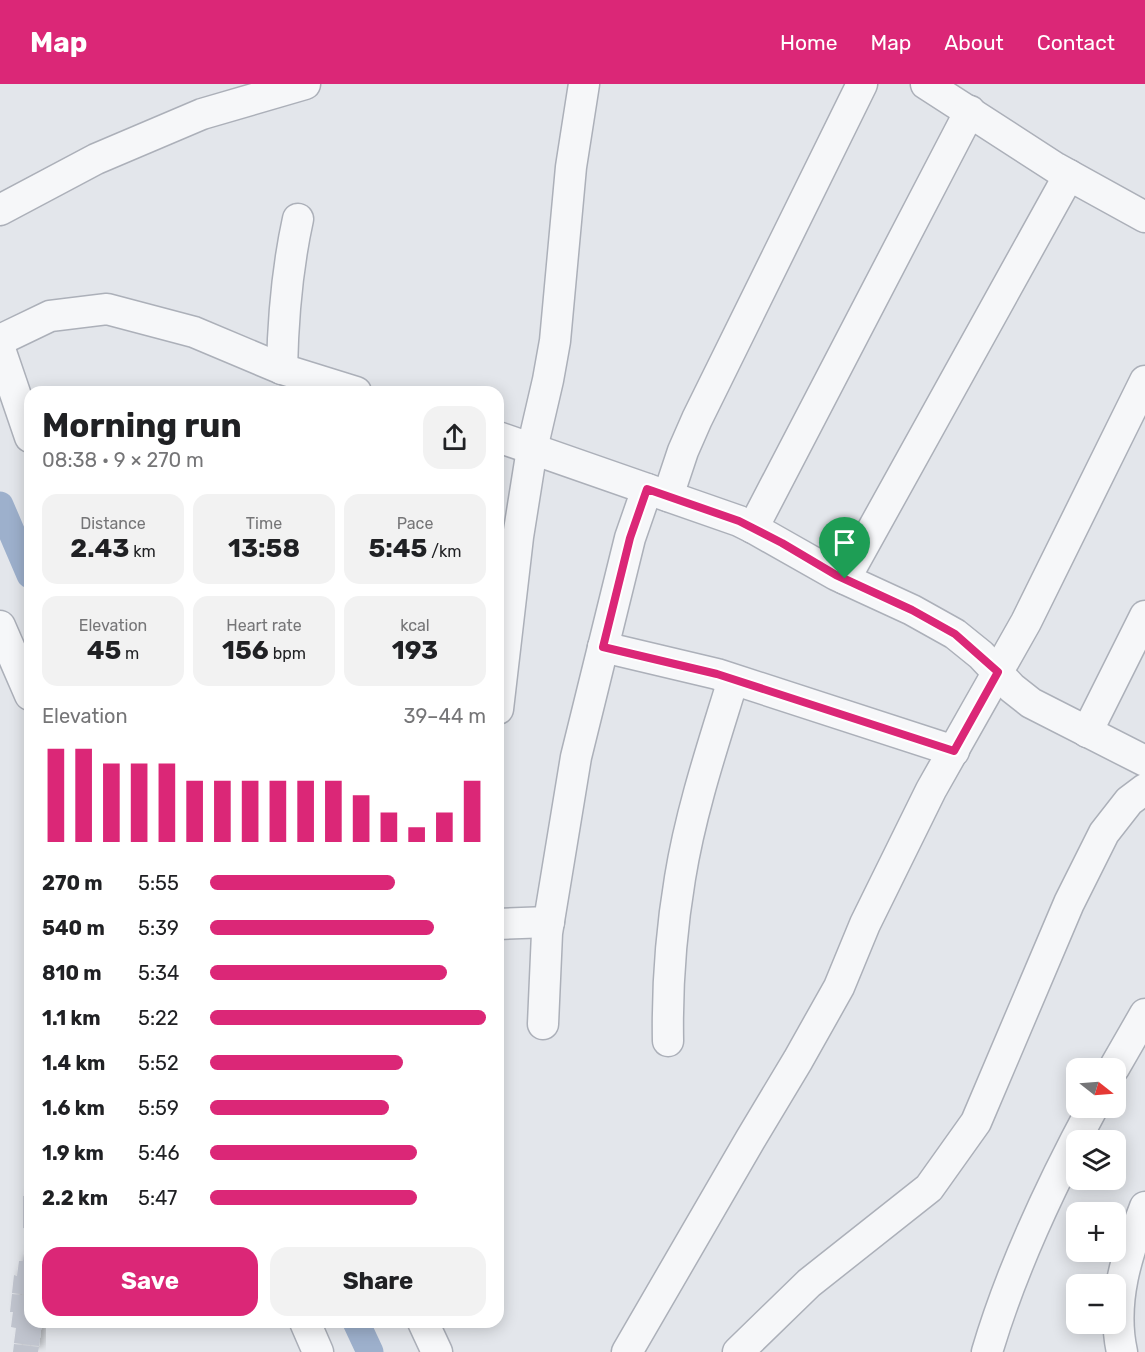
<!DOCTYPE html>
<meta charset="utf-8">
<style>
:root{--surface:#fff;--page:#f2f2f2;--text:#202124;--muted:#757577;--accent:#db2777}
body{margin:0;font-family:Rubik,sans-serif;background:var(--page);color:var(--text);height:100vh;display:flex;flex-direction:column;font-size:22px;white-space:nowrap}
*{box-sizing:border-box;margin:0}
p{font-size:20px;color:var(--muted)}
.icon{flex:none;width:33px;height:33px;fill:none;stroke:currentColor;stroke-width:2;stroke-linecap:round;stroke-linejoin:round}
.map{position:relative;flex:1;overflow:hidden}
.panel{position:absolute;left:24px;top:302px;width:480px;height:942px;display:flex;flex-direction:column;background:var(--surface);border-radius:18px;box-shadow:0 3px 15px #0003}
.panel>*{flex:none}
.needle{width:39px;rotate:107deg}
.buttons{position:absolute;left:1066px;top:974px;display:grid;gap:12px}
.buttons a{display:grid;place-items:center;width:60px;height:60px;border-radius:12px;background:var(--surface);box-shadow:0 3px 15px #0003;font-size:30px}
.pin{position:absolute;display:grid;place-items:center;width:51px;height:51px;color:#fff;margin:-62px -26px;border-radius:50% 50% 50% 0;rotate:-45deg;box-shadow:0 0 6px #0007}
.pin .icon{rotate:45deg}
.round{display:grid;place-items:center;flex:none;width:63px;height:63px;border-radius:18px;background:var(--page)}
.head{display:flex;align-items:center;justify-content:space-between;height:102px;padding:0 18px}
h1{font-size:33px;font-weight:700;line-height:45px}
.stats{display:grid;grid-template-columns:repeat(3,1fr);gap:9px;height:102px;padding:6px 18px}
.stats div{display:grid;align-content:center;border-radius:15px;background:var(--page);text-align:center}
.stats b{font-size:26px;font-weight:700}
.stats small{font-size:16px;font-weight:400}
.stats p{font-size:16px}
.chart{height:168px;padding:12px 18px}
.chart p{display:flex;justify-content:space-between}
.chart svg{width:100%;height:108px;margin-top:6px;stroke:var(--accent);stroke-width:6}
.button{display:flex;gap:12px;margin-top:auto;padding:12px 18px}
.button a{flex:1;height:69px;border-radius:18px;background:var(--accent);color:#fff;font-size:24px;font-weight:700;line-height:69px;text-align:center}
.button a+a{background:var(--page);color:var(--text)}
ul{padding:0 18px;list-style:none;font-size:20px}
li{display:grid;grid-template-columns:96px 72px 1fr;align-items:center;height:45px}
li i{height:15px;border-radius:8px;background:var(--accent)}
header{display:flex;align-items:center;gap:36px;box-sizing:border-box;height:84px;padding:0 30px;background:var(--accent);color:#fff}
header strong{font-size:28px}
nav{display:flex;gap:33px;margin-inline-start:auto;font-size:21px}
.map>svg:first-child{display:block}
.lines{fill:none;stroke-linecap:round;stroke-linejoin:round}
.canal{stroke:#9db0cc;stroke-width:27}
.building{fill:#c0c4ce;filter:url(#shadow)}
.street-casing{stroke:#acb0b9;stroke-width:33}
.street{stroke:#f6f7f9;stroke-width:30}
.route-casing{stroke:#fff;stroke-width:12}
.route{stroke:#db2777;stroke-width:8}
</style>
<header>
<strong>Map</strong>
<nav><a>Home</a><a>Map</a><a>About</a><a>Contact</a></nav>
</header>
<div class="map">
<svg width="1145" height="1268" viewBox="0 0 1145 1268">
<defs>
<filter id="shadow"><feDropShadow dx="5.5" dy="-5.5" stdDeviation="3" flood-color="#0004"/></filter>
</defs>
<rect width="100%" height="100%" fill="#e3e6eb"/>
<g class="lines">
<g class="canal">
<path d="M0,421L30,491"/>
<path d="M356,1238L370,1268"/>
</g>
</g>
<g class="building">
<path d="M23,1112H30V1161L25,1160L27,1145L23,1144Z"/>
<path d="M25,1162H30V1211L12,1209L14,1191L17,1192L19,1177H23Z"/>
<path d="M12,1210L30,1212V1238H42L39,1262L14,1259L16,1244L11,1243L13,1228H10Z"/>
<path d="M14,1260L39,1263L38,1268H13Z"/>
</g>
<g class="lines">
<g class="street-casing">
<g id="street">
<path d="M926,0L1056,84L1145,133"/>
<path d="M0,126L96,75L202,30L305,0"/>
<path d="M0,256L50,232L107,225L194,248L282,285L356,308"/>
<path d="M0,265L30,353"/>
<path d="M282,285C283,234 287,185 298,135"/>
<path d="M498,353L739,437L753,444L836,491L912,526L955,550L981,571L1012,604L1031,619L1145,677"/>
<path d="M668,412L683,367L697,335L862,0"/>
<path d="M753,444L970,27"/>
<path d="M845,495L1069,91"/>
<path d="M0,542L30,611"/>
<path d="M603,563L717,590L954,667"/>
<path d="M498,625L518,453L532,365L548,296L555,257L571,83L584,0"/>
<path d="M1087,648L1145,532"/>
<path d="M498,840L549,838"/>
<path d="M543,940L547,849L576,673L630,454L647,405"/>
<path d="M668,957C667,903 671,848 680,794C691,726 713,661 733,596"/>
<path d="M1114,984L1145,930"/>
<path d="M305,1238L318,1268"/>
<path d="M423,1238L437,1268"/>
<path d="M627,1268L750,1056L798,976L839,903L865,840L931,706L1026,538L1145,297"/>
<path d="M738,1268L809,1199L929,1104L976,1038L1069,819L1104,749L1129,717L1145,705"/>
<path d="M987,1268C1012,1183 1051,1101 1093,1023"/>
<path d="M1122,1268C1111,1218 1127,1170 1145,1123"/>
</g>
</g>
<use href="#street" class="street"/>
</g>
<g class="lines">
<g class="route-casing">
<path id="route" d="M647,405L739,437L782,459L836,491L912,526L955,550L998,588L954,667L717,590L603,563L630,454Z"/>
</g>
<use href="#route" class="route"/>
</g>
</svg>
<div class="buttons">
<a><svg class="needle" viewBox="-14 -14 28 28"><path d="M0-13l5 13h-10z" fill="#e53935"/><path d="M0 13l5-13h-10z" fill="#757577"/></svg></a>
<a><svg class="icon" aria-label="layers" viewBox="0 0 24 24"><path d="M12 4l9 5-9 5-9-5zM3 14l9 5 9-5"/></svg></a>
<a>+</a>
<a>−</a>
</div>
<div class="pin" style="left:845px;top:495px;background:#1e9e55"><svg class="icon" aria-label="arrive" viewBox="0 0 24 24"><path d="M6 21V4h12l-3 4 3 4H6"/></svg></div>
<section class="panel">
<div class="head"><div><h1>Morning run</h1><p>08:38 · 9 × 270 m</p></div><a class="round"><svg class="icon" aria-label="share" viewBox="0 0 24 24"><path d="M12 15V3M7 8l5-5 5 5M5 13v7h14v-7"/></svg></a></div>
<div class="stats">
<div><p>Distance</p><b>2.43<small> km</small></b></div>
<div><p>Time</p><b>13:58</b></div>
<div><p>Pace</p><b>5:45<small> /km</small></b></div>
</div>
<div class="stats">
<div><p>Elevation</p><b>45<small> m</small></b></div>
<div><p>Heart rate</p><b>156<small> bpm</small></b></div>
<div><p>kcal</p><b>193</b></div>
</div>
<div class="chart"><p><span>Elevation</span>39–44 m</p>
<svg viewBox="0 0 160 44" preserveAspectRatio="none"><path d="M5 44V6M15 44V6M25 44V12M35 44V12M45 44V12M55 44V19M65 44V19M75 44V19M85 44V19M95 44V19M105 44V19M115 44V25M125 44V32M135 44V38M145 44V32M155 44V19"/></svg>
</div>
<ul>
<li><b>270 m</b>5:55<i style="width:67%"></i></li>
<li><b>540 m</b>5:39<i style="width:81%"></i></li>
<li><b>810 m</b>5:34<i style="width:86%"></i></li>
<li><b>1.1 km</b>5:22<i style="width:100%"></i></li>
<li><b>1.4 km</b>5:52<i style="width:70%"></i></li>
<li><b>1.6 km</b>5:59<i style="width:65%"></i></li>
<li><b>1.9 km</b>5:46<i style="width:75%"></i></li>
<li><b>2.2 km</b>5:47<i style="width:75%"></i></li>
</ul>
<div class="button"><a>Save</a><a>Share</a></div>
</section>
</div>
